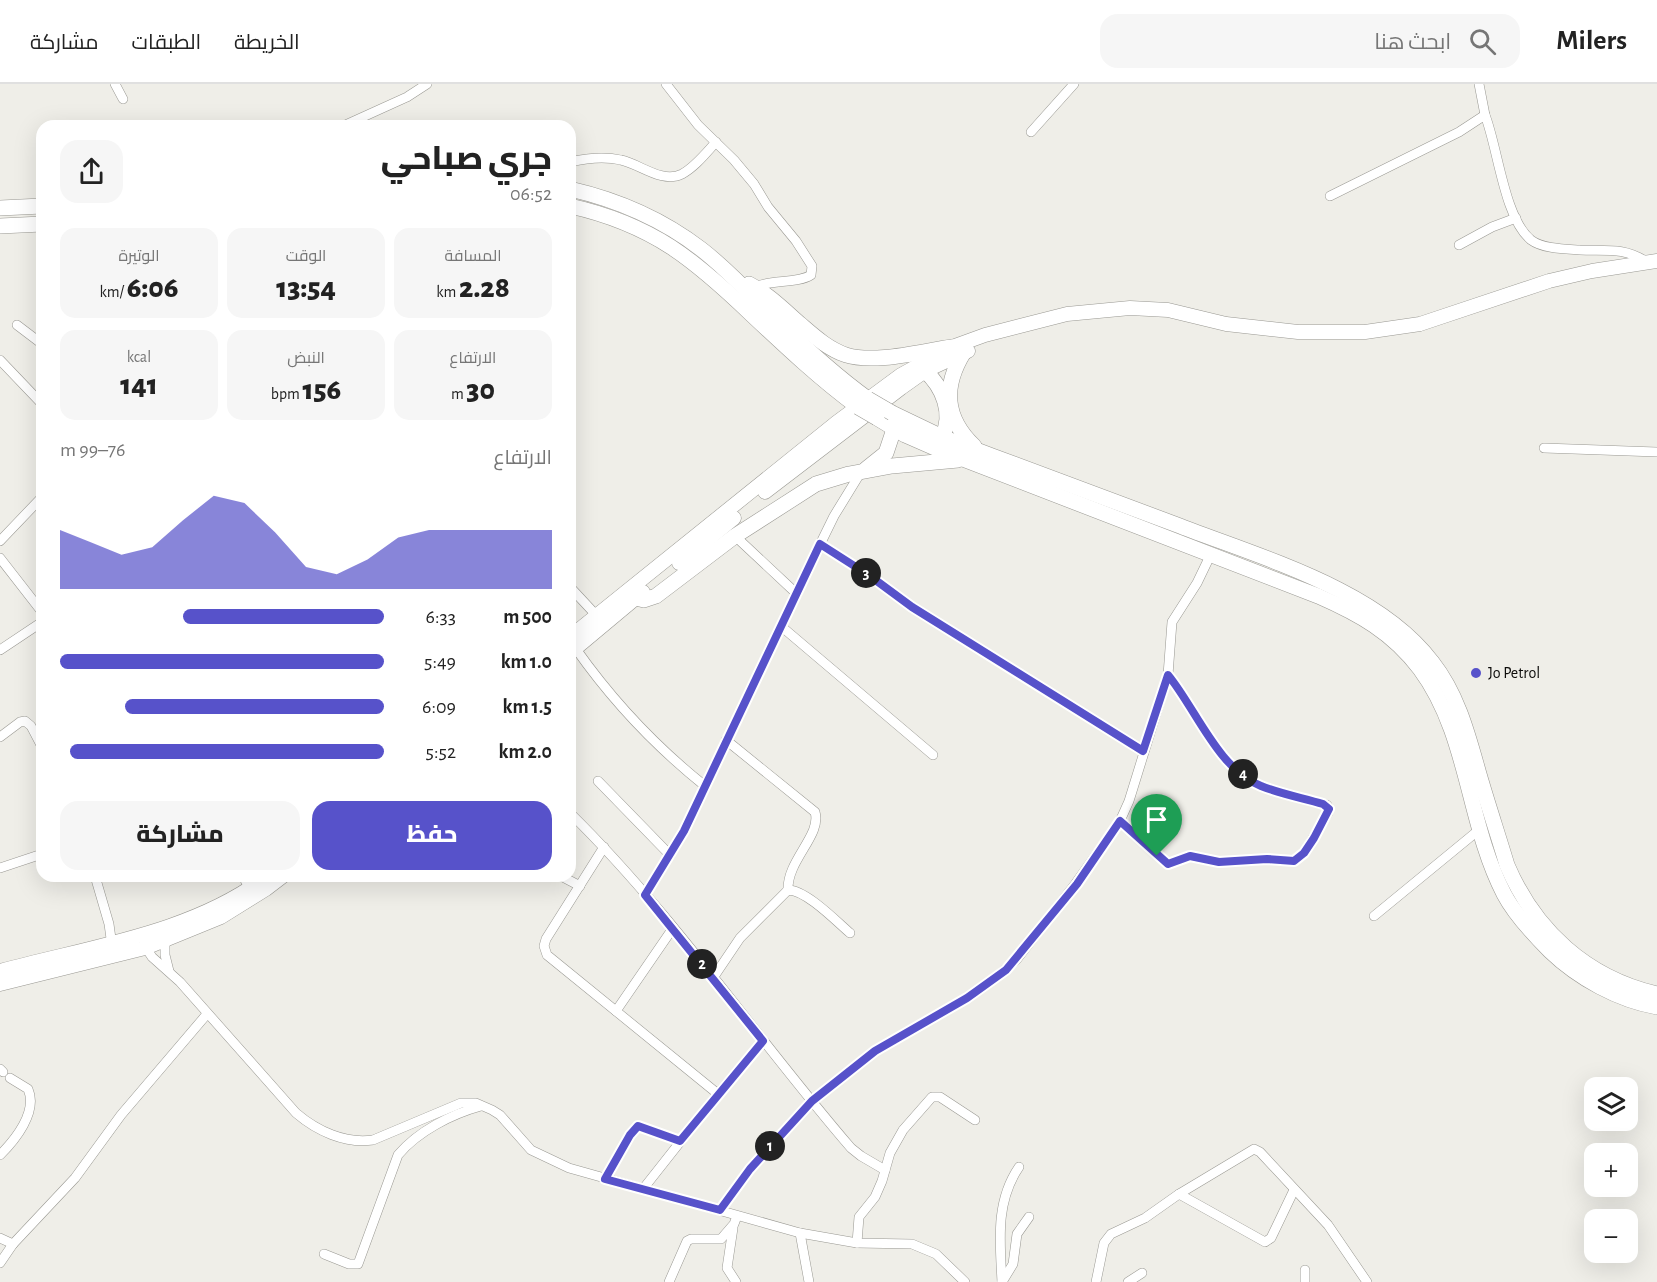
<!DOCTYPE html>
<html lang="ar">
<meta charset="utf-8">
<style>
:root{--surface:#fff;--page:#f6f6f6;--text:#222;--muted:#767676;--line:#e0e0e0;--accent:#5752ca}
body{margin:0;font-family:"Alegreya Sans",Cairo,sans-serif;background:var(--page);color:var(--text);direction:rtl;height:100vh;display:flex;flex-direction:column;font-size:22px;white-space:nowrap}
*{box-sizing:border-box;margin:0}
p{font-size:20px;color:var(--muted)}
.icon{flex:none;width:33px;height:33px;fill:none;stroke:currentColor;stroke-width:2;stroke-linecap:round;stroke-linejoin:round}
.map{position:relative;flex:1;overflow:hidden;direction:ltr}
.details{position:absolute;left:36px;top:36px;width:540px;height:762px;display:flex;flex-direction:column;background:var(--surface);border-radius:18px;box-shadow:0 6px 24px #0002;direction:rtl}
.details>*{flex:none}
.controls{position:absolute;left:1584px;top:993px;display:grid;gap:12px}
.controls a{display:grid;place-items:center;width:54px;height:54px;border-radius:12px;background:var(--surface);box-shadow:0 6px 24px #0002;font-size:30px}
.pin{position:absolute;display:grid;place-items:center;width:51px;height:51px;color:#fff;margin:-62px -26px;border-radius:50% 50% 50% 0;rotate:-45deg;box-shadow:0 0 6px #0007}
.pin .icon{rotate:45deg}
.km{position:absolute;width:30px;height:30px;margin:-15px;border-radius:50%;background:#222;color:#fff;font-size:16px;line-height:30px;text-align:center}
.round{display:grid;place-items:center;flex:none;width:63px;height:63px;border-radius:18px;background:var(--page)}
.headline{display:flex;align-items:center;justify-content:space-between;height:102px;padding:0 24px}
h1{font-size:33px;font-weight:800;line-height:45px}
.figures{display:grid;grid-template-columns:repeat(3,1fr);gap:9px;height:102px;padding:6px 24px}
.figures div{display:grid;align-content:center;border-radius:15px;background:var(--page);text-align:center}
.figures b{font-size:30px;font-weight:800}
.figures small{font-size:16px;font-weight:400}
.figures p{font-size:16px}
.chart{height:168px;padding:12px 24px}
.chart p{display:flex;justify-content:space-between}
.chart svg{width:100%;height:108px;margin-top:6px;fill:var(--accent);opacity:.7}
.cta{display:flex;gap:12px;margin-top:auto;padding:12px 24px}
.cta a{flex:1;height:69px;border-radius:18px;background:var(--accent);color:#fff;font-size:24px;font-weight:800;line-height:69px;text-align:center}
.cta a+a{background:var(--page);color:var(--text)}
ul{padding:0 24px;list-style:none;font-size:20px}
li{display:grid;grid-template-columns:96px 72px 1fr;align-items:center;height:45px}
li i{height:15px;border-radius:8px;background:var(--accent)}
header{display:flex;align-items:center;gap:36px;box-sizing:border-box;height:84px;padding:0 30px;background:var(--surface);border-bottom:2px solid var(--line)}
header strong{font-size:28px}
nav{display:flex;gap:33px;margin-inline-start:auto;font-size:21px}
.search{width:420px;height:54px;background:var(--page);display:flex;align-items:center;gap:15px;box-sizing:border-box;padding:0 21px;border-radius:18px;color:var(--muted);font-size:22px}
.map>svg:first-child{display:block}
.lines{fill:none;stroke-linecap:round;stroke-linejoin:round}
.minor-casing{stroke:#999892;stroke-width:10}
.primary-casing{stroke:#999892;stroke-width:15}
.trunk-casing{stroke:#999892;stroke-width:16}
.minor{stroke:#fff;stroke-width:9}
.primary{stroke:#fff;stroke-width:14}
.trunk{stroke:#fff;stroke-width:15}
.trunk-bridge-casing{stroke:#999892;stroke-width:16;stroke-linecap:butt}
.trunk-bridge{stroke:#fff;stroke-width:15}
.route-casing{stroke:#fff;stroke-width:12}
.route{stroke:#5752ca;stroke-width:8}
.poi-dot{fill:#5752ca;stroke:#efeee8;stroke-width:2}
.labels{text-anchor:middle;dominant-baseline:central;stroke-width:6;stroke-linejoin:round;paint-order:stroke}
.poi-label{font-size:16px;fill:#0e0d0b;stroke:#efeee8;text-anchor:start}
</style>
<header>
<strong>Milers</strong>
<div class="search"><svg class="icon" aria-label="search" viewBox="0 0 24 24"><circle cx="10" cy="10" r="6"/><path d="M15 15l6 6"/></svg>ابحث هنا</div>
<nav><a>الخريطة</a><a>الطبقات</a><a>مشاركة</a></nav>
</header>
<div class="map">
<svg width="1657" height="1198" viewBox="0 0 1657 1198">
<rect width="100%" height="100%" fill="#efeee8"/>
<g class="lines">
<g class="minor-casing">
<g id="minor">
<path d="M115,0L123,15"/>
<path d="M666,0L698,41L734,76L754,100L768,123L796,157L812,182L811,191C797,200 771,195 755,203"/>
<path d="M1479,0L1485,31"/>
<path d="M343,42L407,13L427,0"/>
<path d="M1031,48L1074,0"/>
<path d="M570,78C587,74 604,72 621,76C640,80 662,100 682,90C695,83 706,69 716,58"/>
<path d="M1330,112L1459,48L1485,31C1498,64 1504,134 1531,156C1543,165 1566,165 1580,166C1607,167 1624,163 1647,178"/>
<path d="M1459,161L1492,143L1516,134"/>
<path d="M17,241L42,260"/>
<path d="M0,276L42,320"/>
<path d="M1544,364L1657,368"/>
<path d="M735,452L797,510"/>
<path d="M0,457L42,413"/>
<path d="M821,460L870,492L912,523L1143,667"/>
<path d="M0,474L42,528"/>
<path d="M570,503L596,531"/>
<path d="M782,543L933,671"/>
<path d="M576,565C612,616 655,662 705,702"/>
<path d="M0,566L42,538"/>
<path d="M0,653L20,638L25,637L31,642L42,663"/>
<path d="M726,656L815,728C822,751 787,776 788,806"/>
<path d="M598,697L670,771"/>
<path d="M570,729C674,831 756,954 851,1064L861,1072L885,1086"/>
<path d="M1120,737L1168,780L1190,772L1219,778L1267,775L1294,777L1304,769L1328,729L1329,725L1327,721C1305,714 1280,711 1259,701C1215,681 1197,626 1168,591"/>
<path d="M604,763L546,855L544,862L547,871L718,1010"/>
<path d="M0,784L42,770"/>
<path d="M95,792L109,840L112,862"/>
<path d="M243,792L251,808"/>
<path d="M561,792L580,802"/>
<path d="M645,811L684,747L808,485L834,432L861,388"/>
<path d="M1374,832L1480,745"/>
<path d="M165,856V871L169,887"/>
<path d="M144,861L152,873L180,898L296,1029C317,1047 345,1060 373,1056L461,1019H476L492,1026L500,1031L531,1066L569,1084L800,1149L857,1159L912,1160L936,1170L965,1198"/>
<path d="M713,894L740,854L788,806C806,806 836,837 850,849"/>
<path d="M616,927L673,844"/>
<path d="M0,985L3,988"/>
<path d="M0,1071C15,1056 38,1028 28,1005L10,994"/>
<path d="M605,1095L630,1051L638,1042L680,1057"/>
<path d="M643,1105L718,1010L763,957"/>
<path d="M1179,1110L1265,1158L1271,1154L1294,1106"/>
<path d="M720,1126L750,1085L812,1017L875,967L967,914L998,892L1017,875L1076,799L1120,737L1129,717L1168,591L1172,538L1197,499L1210,472"/>
<path d="M733,1144L727,1184L736,1198"/>
<path d="M800,1149L809,1198"/>
<path d="M0,1154L13,1160L75,1094L121,1031L207,930"/>
<path d="M857,1159L859,1133L875,1113L882,1097L890,1069L903,1046L932,1013H940L975,1036"/>
<path d="M324,1170L349,1180H358L398,1071C418,1047 452,1030 481,1022"/>
<path d="M0,1179L13,1160"/>
<path d="M669,1198L687,1157L691,1155H721L734,1140L737,1132"/>
<path d="M1002,1198C1000,1158 995,1118 1019,1083"/>
<path d="M1002,1198L1013,1180L1017,1150L1029,1133"/>
<path d="M1096,1198L1104,1159L1111,1150L1145,1134L1179,1110L1254,1065L1260,1068L1328,1141L1367,1198"/>
<path d="M1128,1198L1142,1189"/>
<path d="M1305,1198V1186"/>
</g>
</g>
<g class="primary-casing">
<g id="primary">
<path d="M765,408L901,304L925,287L968,267"/>
<path d="M679,479L734,434"/>
<path d="M570,553L836,339L901,291L952,263L985,251L1067,230L1130,224L1168,226L1226,240L1298,248H1365L1420,240L1549,197L1592,187L1657,177"/>
<path d="M570,569L643,508"/>
<path d="M0,887C88,863 193,849 267,792"/>
<path d="M0,900L145,864L221,833L266,805L283,792"/>
</g>
</g>
<g class="trunk-casing">
<g id="trunk">
<path d="M570,105C618,116 662,135 701,165C727,185 749,209 771,231C802,261 833,290 868,315"/>
<path d="M570,122C606,130 640,143 671,163C700,182 726,206 751,230C786,263 820,295 858,323"/>
<path d="M0,124L42,122"/>
<path d="M0,142L42,140"/>
<path d="M749,200C768,210 784,226 800,240C814,252 828,265 846,271C875,280 922,267 952,263"/>
<path d="M964,268C943,302 944,333 974,362"/>
<path d="M925,287C943,303 954,330 942,353"/>
<path d="M892,329L942,353C1021,383 1100,412 1180,442C1262,474 1378,506 1432,578C1458,611 1468,651 1479,690C1488,721 1498,751 1507,781C1535,847 1587,894 1657,910"/>
<path d="M877,334L905,351L937,365L1318,512C1359,530 1392,548 1420,585C1469,651 1467,739 1504,810C1515,831 1533,850 1550,867C1578,894 1618,916 1657,923"/>
<path d="M866,385L886,369L894,345"/>
<path d="M636,514L644,516L656,512L735,452L816,400L849,390L892,382L958,376"/>
</g>
</g>
<use href="#minor" class="minor"/>
<use href="#primary" class="primary"/>
<use href="#trunk" class="trunk"/>
<g class="trunk-bridge-casing">
<g id="trunk-bridge">
<path d="M868,315L892,329"/>
<path d="M858,323L877,334"/>
</g>
</g>
<use href="#trunk-bridge" class="trunk-bridge"/>
</g>
<g class="lines">
<g class="route-casing">
<path id="route" d="M820,460L870,492L912,523L1143,667L1168,591C1196,625 1218,685 1261,702C1281,710 1303,714 1323,720L1329,725L1314,754L1304,769L1294,777L1267,775L1219,778L1190,772L1168,780L1120,737L1077,800L1006,886L967,914L875,967L812,1017L750,1085L720,1126L605,1095L630,1051L638,1042L680,1057L763,957L645,811L684,747Z"/>
</g>
<use href="#route" class="route"/>
</g>
<circle class="poi-dot" cx="1476" cy="589" r="6"/>
<g class="labels">
<g class="poi-label">
<text x="1488" y="589">Jo Petrol</text>
</g>
</g>
</svg>
<div class="controls">
<a><svg class="icon" aria-label="layers" viewBox="0 0 24 24"><path d="M12 4l9 5-9 5-9-5zM3 14l9 5 9-5"/></svg></a>
<a>+</a>
<a>−</a>
</div>
<div class="pin" style="left:1157px;top:772px;background:#1e9e55"><svg class="icon" aria-label="arrive" viewBox="0 0 24 24"><path d="M6 21V4h12l-3 4 3 4H6"/></svg></div>
<b class="km" style="left:770px;top:1062px">1</b>
<b class="km" style="left:702px;top:880px">2</b>
<b class="km" style="left:866px;top:489px">3</b>
<b class="km" style="left:1243px;top:690px">4</b>
<section class="details">
<div class="headline"><div><h1>جري صباحي</h1><p>06:52</p></div><a class="round"><svg class="icon" aria-label="share" viewBox="0 0 24 24"><path d="M12 15V3M7 8l5-5 5 5M5 13v7h14v-7"/></svg></a></div>
<div class="figures">
<div><p>المسافة</p><b>2.28<small> km</small></b></div>
<div><p>الوقت</p><b>13:54</b></div>
<div><p>الوتيرة</p><b>6:06<small> /km</small></b></div>
</div>
<div class="figures">
<div><p>الارتفاع</p><b>30<small> m</small></b></div>
<div><p>النبض</p><b>156<small> bpm</small></b></div>
<div><p>kcal</p><b>141</b></div>
</div>
<div class="chart"><p><span>الارتفاع</span>76–99 m</p>
<svg viewBox="0 0 160 44" preserveAspectRatio="none"><path d="M0 44V20L10 25L20 30L30 27L40 16L50 6L60 9L70 21L80 35L90 38L100 32L110 23L120 20L130 20L140 20L150 20L160 20V44z"/></svg>
</div>
<ul>
<li><b>500 m</b>6:33<i style="width:62%"></i></li>
<li><b>1.0 km</b>5:49<i style="width:100%"></i></li>
<li><b>1.5 km</b>6:09<i style="width:80%"></i></li>
<li><b>2.0 km</b>5:52<i style="width:97%"></i></li>
</ul>
<div class="cta"><a>حفظ</a><a>مشاركة</a></div>
</section>
</div>
